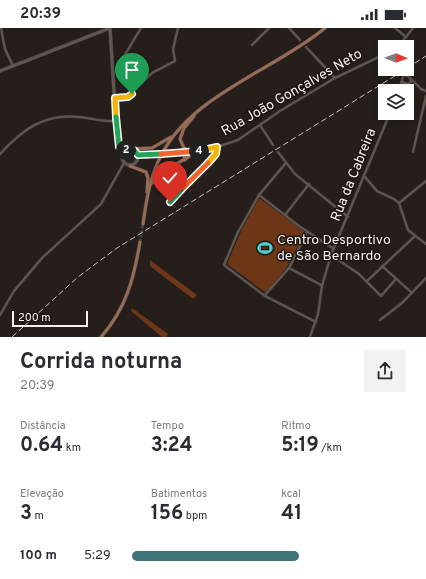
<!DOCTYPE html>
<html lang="pt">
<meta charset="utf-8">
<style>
:root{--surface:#fff;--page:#f2f2f3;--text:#2b2b33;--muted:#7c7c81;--accent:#3d7477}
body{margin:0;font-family:Overpass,sans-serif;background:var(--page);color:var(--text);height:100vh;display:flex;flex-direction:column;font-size:15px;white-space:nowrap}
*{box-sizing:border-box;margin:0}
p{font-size:13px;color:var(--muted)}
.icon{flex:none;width:22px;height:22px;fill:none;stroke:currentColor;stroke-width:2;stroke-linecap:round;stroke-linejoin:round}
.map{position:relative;height:309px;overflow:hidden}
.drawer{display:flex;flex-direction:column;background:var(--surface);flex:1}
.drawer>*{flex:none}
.needle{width:26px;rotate:91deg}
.controls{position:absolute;left:378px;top:12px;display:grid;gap:8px}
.controls a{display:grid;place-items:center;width:36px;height:36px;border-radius:0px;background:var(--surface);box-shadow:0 2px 6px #0003;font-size:20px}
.scale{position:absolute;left:12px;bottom:10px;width:76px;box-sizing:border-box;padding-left:4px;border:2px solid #f8f2ef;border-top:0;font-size:11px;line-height:14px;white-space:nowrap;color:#f8f2ef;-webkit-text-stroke:3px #1c1511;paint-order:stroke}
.pin{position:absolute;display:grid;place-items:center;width:34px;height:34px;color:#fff;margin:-41px -17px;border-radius:50% 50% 50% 0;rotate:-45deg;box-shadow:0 0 4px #0007}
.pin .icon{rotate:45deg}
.km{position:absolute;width:20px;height:20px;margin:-10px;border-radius:50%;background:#222;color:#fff;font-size:11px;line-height:20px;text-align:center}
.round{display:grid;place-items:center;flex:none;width:42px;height:42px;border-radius:0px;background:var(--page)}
.overview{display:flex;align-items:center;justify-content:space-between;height:68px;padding:0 20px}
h1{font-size:22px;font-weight:700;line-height:30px}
.metrics{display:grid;grid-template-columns:repeat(3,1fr);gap:6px;height:68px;padding:4px 20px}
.metrics div{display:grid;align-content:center}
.metrics b{font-size:20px;font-weight:700}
.metrics small{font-size:11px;font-weight:400}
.metrics p{font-size:11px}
ul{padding:0 20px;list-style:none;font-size:13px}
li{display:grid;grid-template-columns:64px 48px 1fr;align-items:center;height:30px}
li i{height:10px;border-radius:5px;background:var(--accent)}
.status{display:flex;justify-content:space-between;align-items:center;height:28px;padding:0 20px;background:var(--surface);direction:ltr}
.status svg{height:11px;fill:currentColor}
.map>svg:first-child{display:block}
.green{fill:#6d3717}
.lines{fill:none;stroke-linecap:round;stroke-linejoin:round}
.primary-tunnel{stroke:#463e3a;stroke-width:3;stroke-dasharray:3 1.5;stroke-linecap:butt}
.street-casing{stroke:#423b39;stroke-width:3}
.secondary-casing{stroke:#423b39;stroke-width:4}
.primary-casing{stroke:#423b39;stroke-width:4}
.street{stroke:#5f5651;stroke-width:2}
.secondary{stroke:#5f5651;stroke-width:3}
.primary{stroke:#966c56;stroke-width:3}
.rail{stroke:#c7c1be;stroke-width:1;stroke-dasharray:6 3;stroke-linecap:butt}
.secondary-bridge-casing{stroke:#423b39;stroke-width:4;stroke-linecap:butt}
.secondary-bridge{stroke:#5f5651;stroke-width:3}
.split-1-casing{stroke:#fff;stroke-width:8}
.split-2-casing{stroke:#fff;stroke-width:8}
.split-3-casing{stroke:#fff;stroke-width:8}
.split-4-casing{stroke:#fff;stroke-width:8}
.split-5-casing{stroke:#fff;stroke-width:8}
.split-6-casing{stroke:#fff;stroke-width:8}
.split-7-casing{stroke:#fff;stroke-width:8}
.split-1{stroke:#f5b400;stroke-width:5}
.split-2{stroke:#22a559;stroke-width:5}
.split-3{stroke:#22a559;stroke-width:5}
.split-4{stroke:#f0652b;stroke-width:5}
.split-5{stroke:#f5b400;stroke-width:5}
.split-6{stroke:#f0652b;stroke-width:5}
.split-7{stroke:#22a559;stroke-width:5}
.labels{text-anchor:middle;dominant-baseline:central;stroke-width:3;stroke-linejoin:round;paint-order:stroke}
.street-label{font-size:14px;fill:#f8f2ef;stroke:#1c1511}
.poi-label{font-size:14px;fill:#f8f2ef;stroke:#1c1511;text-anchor:start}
</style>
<div class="status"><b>20:39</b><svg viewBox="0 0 49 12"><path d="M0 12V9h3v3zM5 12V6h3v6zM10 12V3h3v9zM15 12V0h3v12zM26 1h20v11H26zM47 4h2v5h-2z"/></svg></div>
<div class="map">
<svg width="426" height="309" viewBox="0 0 426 309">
<rect width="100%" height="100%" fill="#261e1a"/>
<g class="green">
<path d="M259,170L305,204L287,239L266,265L227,236L242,201Z"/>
<path d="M150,232L197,267L193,271L150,238Z"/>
<path d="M132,280L168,306L166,309H162L131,283Z"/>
</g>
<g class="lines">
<path class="primary-tunnel" d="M140,214L143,196"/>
<g class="street-casing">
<g id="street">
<path d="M1,0L5,21L13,38"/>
<path d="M289,0L300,12"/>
<path d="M395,0L406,9"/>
<path d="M252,17L269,0"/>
<path d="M306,19L335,50"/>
<path d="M398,19L413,0"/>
<path d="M114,45L141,0"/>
<path d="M410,50L421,61L426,63"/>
<path d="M402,54L407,56L411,54L410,50L405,47"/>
<path d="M398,63L405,44"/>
<path d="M115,69H128L152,45L175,33L173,21L178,0"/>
<path d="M260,97L273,117"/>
<path d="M196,124L217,119L238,112L280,83L335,50L385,26"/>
<path d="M278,124L295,146L348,189"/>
<path d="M413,124L426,68"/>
<path d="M0,126C22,102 44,85 79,89C91,90 104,94 116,93"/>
<path d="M285,136L259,167L238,204L224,237L265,268L316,294"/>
<path d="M365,149L377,163L394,171L399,175L408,202L426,216"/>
<path d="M259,167L299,198L334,221"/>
<path d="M170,174L214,129L217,119"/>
<path d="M399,175L426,153"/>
<path d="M285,187L309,156"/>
<path d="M331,227L359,246L381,268L396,251"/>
<path d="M382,238L412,265"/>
<path d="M289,240L321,257"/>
<path d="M367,253L415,208"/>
<path d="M265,267L289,240L307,204"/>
<path d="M0,287L14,263L42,230L101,176L124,135"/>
<path d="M380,292L402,275L426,250"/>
<path d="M310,309L318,286L322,258L331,227L390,85"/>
</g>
</g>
<g class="secondary-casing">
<g id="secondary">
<path d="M0,43L110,0L117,111L122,128"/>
<circle cx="130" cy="129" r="8"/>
<path d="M170,126L192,124"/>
<path d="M138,127H152"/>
</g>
</g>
<g class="primary-casing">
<g id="primary">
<path d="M131,121L152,120L171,109"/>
<path d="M192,124L184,120L180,111L184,100L194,88"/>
<path d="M184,125L185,132"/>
<path d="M130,138L146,144L148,150L147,164"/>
<path d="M151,156C163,140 181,135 196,124"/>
<path d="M143,196C146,175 149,154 158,134C186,68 272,44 325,0"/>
<path d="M101,309C126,281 134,250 140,214"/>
</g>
</g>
<use href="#street" class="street"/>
<use href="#secondary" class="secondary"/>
<use href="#primary" class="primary"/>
<g class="rail">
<path d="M407,40L426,28"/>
<path d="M12,309L78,249L117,220L406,41"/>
</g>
<g class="secondary-bridge-casing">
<path id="secondary-bridge" d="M152,127L170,126"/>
</g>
<use href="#secondary-bridge" class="secondary-bridge"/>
</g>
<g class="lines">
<g class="split-1-casing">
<path id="split-1" d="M116,89L115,70L128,69L132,66"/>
</g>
<g class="split-2-casing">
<path id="split-2" d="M116,89L119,119L126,122"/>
</g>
<g class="split-3-casing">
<path id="split-3" d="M126,122H134L138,127L161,126"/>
</g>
<g class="split-4-casing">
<path id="split-4" d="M161,126L199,123"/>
</g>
<g class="split-5-casing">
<path id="split-5" d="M199,123L217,119L216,126L208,135"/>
</g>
<g class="split-6-casing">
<path id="split-6" d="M181,162L208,135"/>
</g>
<g class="split-7-casing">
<path id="split-7" d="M170,174L181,162"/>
</g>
<use href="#split-1" class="split-1"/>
<use href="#split-2" class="split-2"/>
<use href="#split-3" class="split-3"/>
<use href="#split-4" class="split-4"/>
<use href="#split-5" class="split-5"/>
<use href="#split-6" class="split-6"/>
<use href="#split-7" class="split-7"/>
</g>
<defs>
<g id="stadium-bare" transform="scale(1.2)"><path d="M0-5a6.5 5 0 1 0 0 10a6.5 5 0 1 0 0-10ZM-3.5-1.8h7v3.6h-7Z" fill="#53cdca" stroke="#1c1511" stroke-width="2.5" paint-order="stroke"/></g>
</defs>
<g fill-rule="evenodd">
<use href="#stadium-bare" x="265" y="220"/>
</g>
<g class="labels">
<g class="street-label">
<text transform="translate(292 65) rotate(-30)">Rua João Gonçalves Neto</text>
<text transform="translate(354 147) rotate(-68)">Rua da Cabreira</text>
</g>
<g class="poi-label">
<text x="277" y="212">Centro Desportivo<tspan x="277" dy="16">de São Bernardo</tspan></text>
</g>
</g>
</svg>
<div class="controls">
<a><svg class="needle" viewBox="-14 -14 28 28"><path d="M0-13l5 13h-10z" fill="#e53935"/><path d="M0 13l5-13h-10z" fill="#7c7c81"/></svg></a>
<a><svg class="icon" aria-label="layers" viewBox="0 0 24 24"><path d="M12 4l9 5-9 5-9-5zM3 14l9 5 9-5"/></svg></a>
</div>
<div class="scale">200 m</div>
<div class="pin" style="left:132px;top:66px;background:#1e9e55"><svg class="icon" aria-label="arrive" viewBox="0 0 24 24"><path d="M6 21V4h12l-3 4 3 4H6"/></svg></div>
<div class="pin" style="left:170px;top:174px;background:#d93025"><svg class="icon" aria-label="check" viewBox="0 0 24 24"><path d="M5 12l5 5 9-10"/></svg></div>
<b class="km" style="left:126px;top:122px">2</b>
<b class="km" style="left:199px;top:123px">4</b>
</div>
<section class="drawer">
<div class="overview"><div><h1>Corrida noturna</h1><p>20:39</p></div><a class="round"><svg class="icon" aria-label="share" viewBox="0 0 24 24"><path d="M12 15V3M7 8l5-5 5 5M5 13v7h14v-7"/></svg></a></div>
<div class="metrics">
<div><p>Distância</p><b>0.64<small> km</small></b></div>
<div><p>Tempo</p><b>3:24</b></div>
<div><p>Ritmo</p><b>5:19<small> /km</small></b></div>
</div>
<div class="metrics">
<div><p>Elevação</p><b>3<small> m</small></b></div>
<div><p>Batimentos</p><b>156<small> bpm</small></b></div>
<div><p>kcal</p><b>41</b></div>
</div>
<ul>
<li><b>100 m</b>5:29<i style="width:61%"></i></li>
</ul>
</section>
